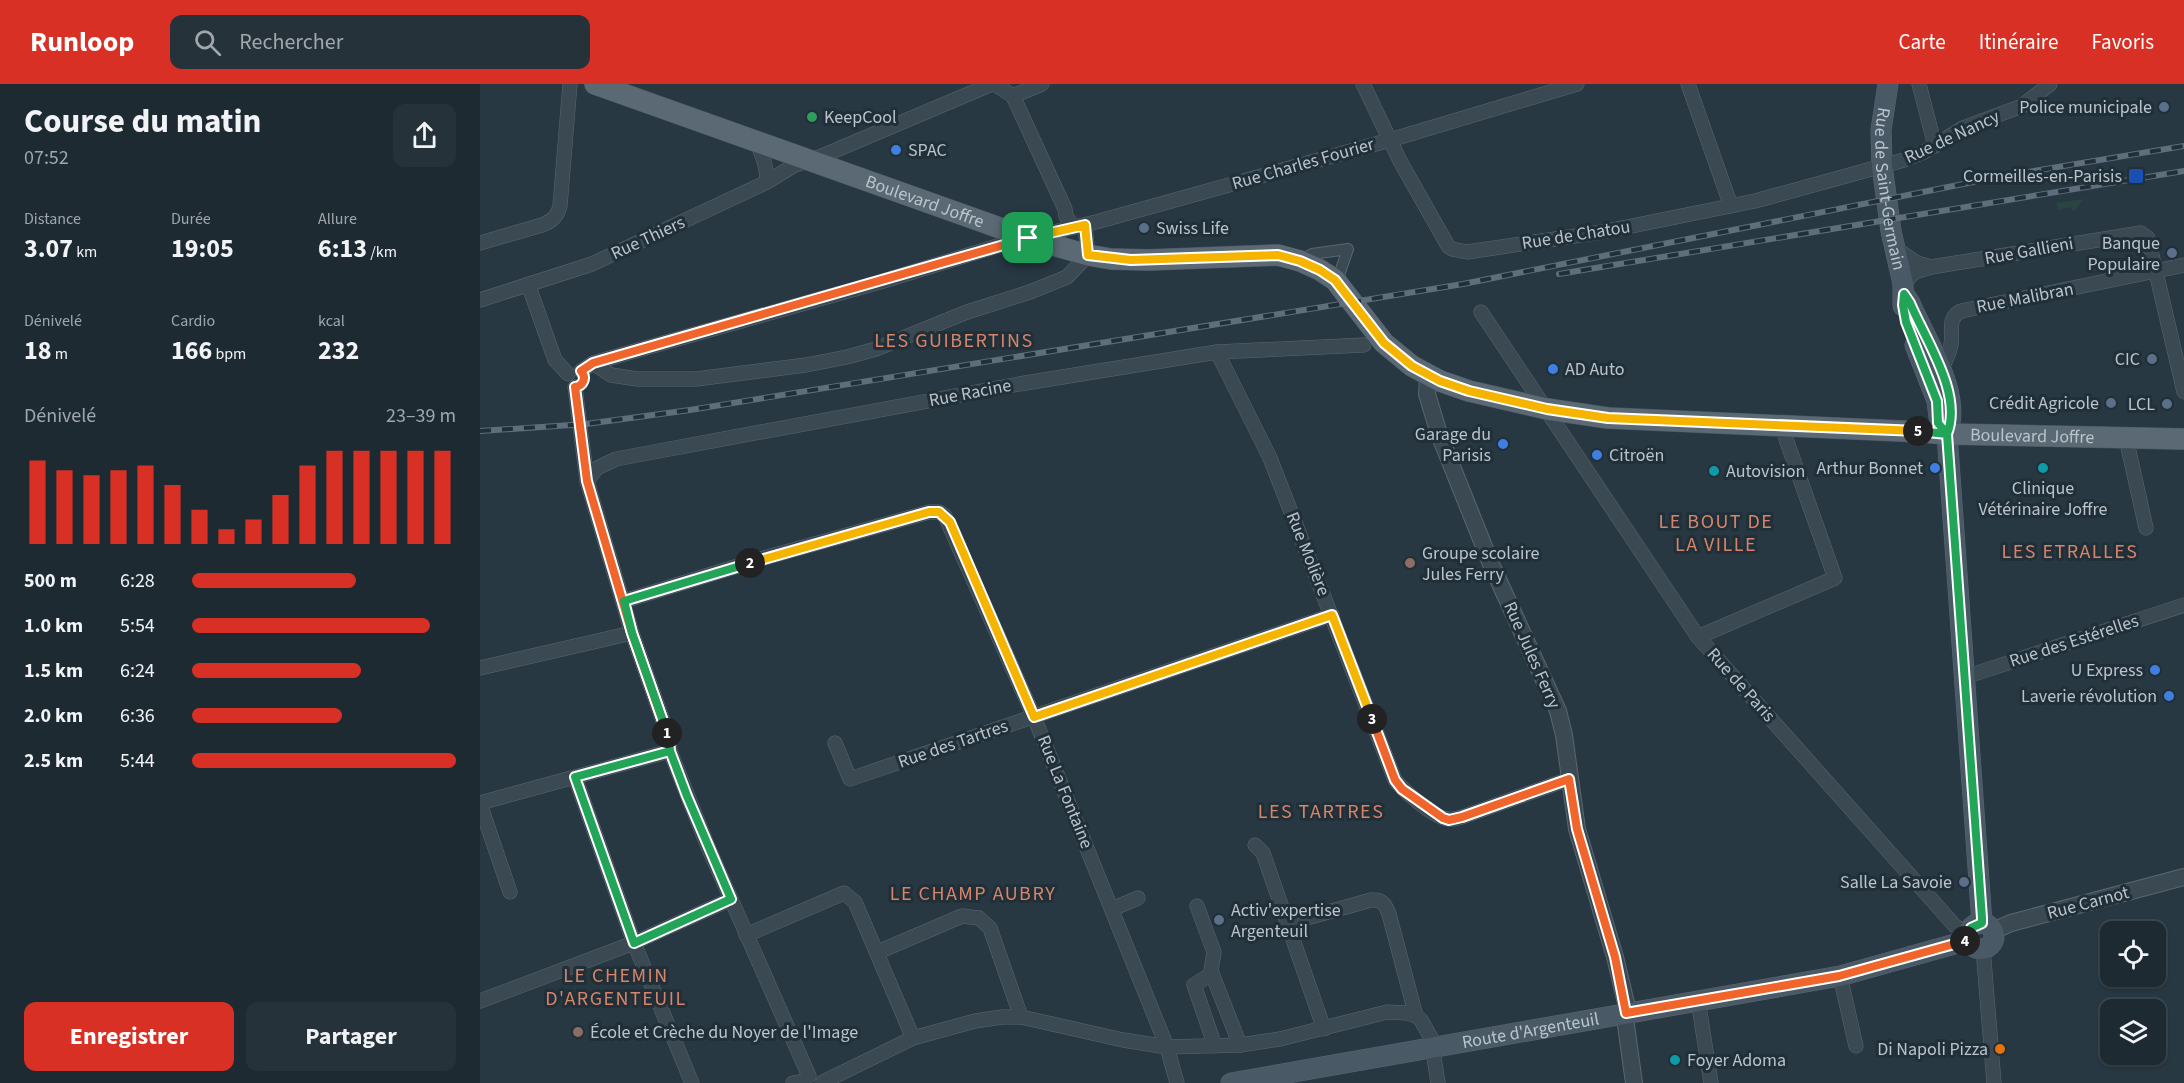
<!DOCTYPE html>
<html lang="fr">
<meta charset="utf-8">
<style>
:root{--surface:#1d2a32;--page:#25323a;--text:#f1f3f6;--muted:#a0a7ac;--line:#3b464d;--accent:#d93025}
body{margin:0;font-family:"Source Sans 3",sans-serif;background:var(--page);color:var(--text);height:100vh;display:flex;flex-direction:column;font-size:22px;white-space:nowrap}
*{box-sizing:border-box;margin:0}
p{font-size:20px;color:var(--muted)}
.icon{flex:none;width:33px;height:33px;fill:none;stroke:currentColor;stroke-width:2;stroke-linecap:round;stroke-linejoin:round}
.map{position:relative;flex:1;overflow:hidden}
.panel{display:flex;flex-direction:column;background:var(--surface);width:480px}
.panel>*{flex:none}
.fabs{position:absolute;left:1620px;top:837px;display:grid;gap:12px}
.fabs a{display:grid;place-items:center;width:66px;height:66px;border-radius:12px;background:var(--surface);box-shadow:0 2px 4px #0004,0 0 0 2px var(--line);font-size:30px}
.pin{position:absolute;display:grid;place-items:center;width:51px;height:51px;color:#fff;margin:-26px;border-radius:12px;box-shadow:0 3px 9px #0006}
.km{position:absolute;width:30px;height:30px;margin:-15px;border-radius:50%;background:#222;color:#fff;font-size:16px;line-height:30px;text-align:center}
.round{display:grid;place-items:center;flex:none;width:63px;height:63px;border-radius:12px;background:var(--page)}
.head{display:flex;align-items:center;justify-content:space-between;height:102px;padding:0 24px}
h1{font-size:33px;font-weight:700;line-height:45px}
.stats{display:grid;grid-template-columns:repeat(3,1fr);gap:9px;height:102px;padding:6px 24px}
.stats div{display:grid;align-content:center}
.stats b{font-size:26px;font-weight:700}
.stats small{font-size:16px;font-weight:400}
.stats p{font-size:16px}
.chart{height:168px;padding:12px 24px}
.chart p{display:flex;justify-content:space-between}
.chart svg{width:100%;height:108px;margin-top:6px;stroke:var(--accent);stroke-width:6}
.cta{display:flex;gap:12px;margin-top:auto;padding:12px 24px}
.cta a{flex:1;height:69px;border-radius:12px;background:var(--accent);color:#fff;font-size:24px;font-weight:700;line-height:69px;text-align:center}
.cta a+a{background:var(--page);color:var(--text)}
ul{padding:0 24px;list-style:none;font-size:20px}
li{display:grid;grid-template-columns:96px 72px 1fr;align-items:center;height:45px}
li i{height:15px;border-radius:8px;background:var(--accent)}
header{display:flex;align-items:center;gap:36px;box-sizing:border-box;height:84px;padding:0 30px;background:var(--accent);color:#fff}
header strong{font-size:28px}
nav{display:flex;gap:33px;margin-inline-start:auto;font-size:21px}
.search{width:420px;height:54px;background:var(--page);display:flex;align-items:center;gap:15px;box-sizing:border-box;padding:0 21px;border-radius:12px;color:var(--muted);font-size:22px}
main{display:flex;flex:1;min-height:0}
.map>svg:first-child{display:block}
.green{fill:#294442}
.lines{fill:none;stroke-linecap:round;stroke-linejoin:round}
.pedestrian-casing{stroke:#5a6770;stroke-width:12}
.minor-casing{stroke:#5a6770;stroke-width:15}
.tertiary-casing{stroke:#5a6770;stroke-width:18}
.secondary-casing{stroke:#5a6770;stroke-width:21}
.primary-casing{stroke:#48555f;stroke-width:22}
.pedestrian{stroke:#3b4953;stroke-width:10}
.minor{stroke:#3b4953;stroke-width:14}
.tertiary{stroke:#3b4953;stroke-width:16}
.secondary{stroke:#4a5966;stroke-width:20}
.primary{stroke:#5a6973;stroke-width:21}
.rail-casing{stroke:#5e6e7a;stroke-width:6}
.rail{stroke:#202f38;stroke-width:4;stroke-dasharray:11;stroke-linecap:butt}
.split-1-casing{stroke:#fff;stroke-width:12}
.split-2-casing{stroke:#fff;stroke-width:12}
.split-3-casing{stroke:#fff;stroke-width:12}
.split-4-casing{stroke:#fff;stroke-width:12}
.split-5-casing{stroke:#fff;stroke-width:12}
.split-6-casing{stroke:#fff;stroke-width:12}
.split-1{stroke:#f0652b;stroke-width:8}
.split-2{stroke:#22a559;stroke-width:8}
.split-3{stroke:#f5b400;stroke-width:8}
.split-4{stroke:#f0652b;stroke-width:8}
.split-5{stroke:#22a559;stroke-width:8}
.split-6{stroke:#f5b400;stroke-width:8}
.service-dot{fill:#5c6f8a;stroke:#202f38;stroke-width:2}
.leisure-dot{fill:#2e9e5b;stroke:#202f38;stroke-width:2}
.shop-dot{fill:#3f7fe0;stroke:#202f38;stroke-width:2}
.transit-dot{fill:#1a4fb4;stroke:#202f38;stroke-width:2}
.culture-dot{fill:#0f9aa8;stroke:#202f38;stroke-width:2}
.education-dot{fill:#8d6e63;stroke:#202f38;stroke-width:2}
.food-dot{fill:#e8710a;stroke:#202f38;stroke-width:2}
.labels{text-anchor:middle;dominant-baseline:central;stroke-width:6;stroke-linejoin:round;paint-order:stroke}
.poi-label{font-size:18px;fill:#b9c4cc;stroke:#202f38;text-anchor:end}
.street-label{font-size:18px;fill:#b9c4cc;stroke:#202f38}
.neighbourhood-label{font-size:20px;letter-spacing:1.5px;fill:#d7856a;stroke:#202f38}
</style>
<header>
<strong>Runloop</strong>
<div class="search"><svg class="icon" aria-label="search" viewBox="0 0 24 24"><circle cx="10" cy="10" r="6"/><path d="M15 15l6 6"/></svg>Rechercher</div>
<nav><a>Carte</a><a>Itinéraire</a><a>Favoris</a></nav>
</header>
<main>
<section class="panel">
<div class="head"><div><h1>Course du matin</h1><p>07:52</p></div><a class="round"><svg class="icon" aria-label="share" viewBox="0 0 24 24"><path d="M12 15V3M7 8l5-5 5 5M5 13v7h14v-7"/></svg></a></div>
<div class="stats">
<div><p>Distance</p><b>3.07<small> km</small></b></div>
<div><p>Durée</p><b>19:05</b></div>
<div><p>Allure</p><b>6:13<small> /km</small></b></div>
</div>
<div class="stats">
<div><p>Dénivelé</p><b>18<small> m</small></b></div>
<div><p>Cardio</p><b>166<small> bpm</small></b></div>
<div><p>kcal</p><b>232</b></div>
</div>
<div class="chart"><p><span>Dénivelé</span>23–39 m</p>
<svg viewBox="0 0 160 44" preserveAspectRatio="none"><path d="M5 44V10M15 44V14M25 44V16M35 44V14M45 44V12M55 44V20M65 44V30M75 44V38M85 44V34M95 44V24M105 44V12M115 44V6M125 44V6M135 44V6M145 44V6M155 44V6"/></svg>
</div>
<ul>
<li><b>500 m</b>6:28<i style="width:62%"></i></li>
<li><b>1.0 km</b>5:54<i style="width:90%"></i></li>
<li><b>1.5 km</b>6:24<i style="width:64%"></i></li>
<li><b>2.0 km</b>6:36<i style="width:57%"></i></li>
<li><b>2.5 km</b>5:44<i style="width:100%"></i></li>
</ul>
<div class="cta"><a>Enregistrer</a><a>Partager</a></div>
</section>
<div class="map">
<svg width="1704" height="999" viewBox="0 0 1704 999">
<rect width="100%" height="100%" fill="#273843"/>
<path class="green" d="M1604,115L1595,126L1592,127L1591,123L1578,126L1576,119Z"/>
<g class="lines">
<g class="pedestrian-casing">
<path id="pedestrian" d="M820,176L832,170L868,165L859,191L855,196"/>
</g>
<g class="minor-casing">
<g id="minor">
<path d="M514,0L533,12L585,125L586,132L593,143"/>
<path d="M883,0L920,77L968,162L972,165L987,168L1122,148L1275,117L1424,76L1444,68L1483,44L1542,22L1570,0"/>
<path d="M1208,0L1251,122"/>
<path d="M1439,0L1455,62"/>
<path d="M533,12L562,0"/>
<path d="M276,58C283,71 287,83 287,98"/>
<path d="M0,159L62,141C72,137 77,133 80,122L90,0"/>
<path d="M1415,164L1437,179L1451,183"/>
<path d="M48,200L75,276L88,290"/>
<path d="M1423,200L1435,188L1451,183L1661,149L1668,154L1704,308"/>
<path d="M0,216L112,180L287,98L313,82L342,72L512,0"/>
<path d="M1001,228L1218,553L1475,842L1489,850"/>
<path d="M737,268L790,374L915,696C923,706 954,734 968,735C972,736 978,734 982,733L1089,695"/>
<path d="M113,279L131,291L157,295H216L326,281L367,273L396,265L487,228L550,208L587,193L608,171L605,141"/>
<path d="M101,287L113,279L144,270L400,198L527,159L616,138L910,56L1097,0"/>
<path d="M1461,288C1463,280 1468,273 1470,265C1475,250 1465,235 1481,227L1704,181"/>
<path d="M95,303L107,397L152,549L189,654L190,667L228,763L329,992"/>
<path d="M1646,354L1666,444"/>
<path d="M107,397L117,384L136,375L539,300L737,268L884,261"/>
<path d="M144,517L284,474L449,428H459L465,432L554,633L687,963L697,999"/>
<path d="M1218,553L1355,494L1306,355"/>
<path d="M0,584L152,549"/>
<path d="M1485,593L1704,521"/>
<path d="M355,659L370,695L852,531"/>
<path d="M95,693L154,859L212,999"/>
<path d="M0,719L190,667"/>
<path d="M0,720L30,808"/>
<path d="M775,761L783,769L844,945"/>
<path d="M717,822L734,868L731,887L760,961"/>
<path d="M632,825L658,814"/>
<path d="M809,839L891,816C902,815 905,820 909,830L936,932"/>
<path d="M266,851L364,809L375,818L433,954"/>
<path d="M1503,864L1514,999"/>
<path d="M398,868L482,832L499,834L510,844L541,933"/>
<path d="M1360,892L1376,962"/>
<path d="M725,894L714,901L735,962"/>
<path d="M1218,916L1231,999"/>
<path d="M0,917L151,860L251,815"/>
<path d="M343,998L433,954L495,937L522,933H541L643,956L687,963L760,961L800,955L907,928L927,929L936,932L941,936L951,954L958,999"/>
<path d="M313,999L323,997"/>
</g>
</g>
<g class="tertiary-casing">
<g id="tertiary">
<path d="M948,292L947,310L959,350L1011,480L1078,627L1084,651L1097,745L1135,873L1146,919V941L1154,999"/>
<path d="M1513,847L1531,839L1704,793"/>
</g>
</g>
<g class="secondary-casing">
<g id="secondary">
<path id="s1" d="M1408,0L1401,46L1402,82L1411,147L1423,200V222"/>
<path d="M1424,210L1430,219C1446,257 1483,310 1467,350L1502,839"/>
<path d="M1435,261L1457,317L1460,341"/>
<circle cx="1501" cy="852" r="13"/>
<path id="s2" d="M751,999L1360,892L1489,856"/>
</g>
</g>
<g class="primary-casing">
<g id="primary">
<path id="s3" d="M115,0L548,154L608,171L631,175L668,176L798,171L820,177L840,186L855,196L904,259L932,282L960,297L989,307L1067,325L1128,334L1442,348L1467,350L1704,355"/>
</g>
</g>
<use href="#pedestrian" class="pedestrian"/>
<use href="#minor" class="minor"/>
<use href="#tertiary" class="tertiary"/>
<use href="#secondary" class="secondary"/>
<use href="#primary" class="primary"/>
<g class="rail-casing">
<g id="rail">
<path d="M1079,190L1704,87"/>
<path d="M0,347L106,340L210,326L983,200L1518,93L1704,62"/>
</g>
</g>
<use href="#rail" class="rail"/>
</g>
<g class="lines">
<g class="split-1-casing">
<path id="split-1" d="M187,649L152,549L107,397L95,303C103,302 107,294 101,287L113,279L144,270L548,154"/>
</g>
<g class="split-2-casing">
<path id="split-2" d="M187,649L190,667L207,712L251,815L154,859L95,693L190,667L189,654L152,549L144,517L270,479"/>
</g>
<g class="split-3-casing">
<path id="split-3" d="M270,479L449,428H459L470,438L554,633L852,531L892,635"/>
</g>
<g class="split-4-casing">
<path id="split-4" d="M892,635L915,696L922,705L963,734L969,736L982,733L1089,695L1097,745L1135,873L1146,929L1359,892L1485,857"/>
</g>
<g class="split-5-casing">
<path id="split-5" d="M1438,347L1467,350C1483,310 1446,257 1430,219L1424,210L1423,221L1426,238L1457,317L1458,339L1467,350L1502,834V839L1491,844L1489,856L1485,857"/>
</g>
<g class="split-6-casing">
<path id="split-6" d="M548,154L605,141L608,171L651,176L798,171L820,177L840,186L855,196L904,259L932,282L960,297L989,307L1067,325L1128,334L1438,347"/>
</g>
<use href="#split-1" class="split-1"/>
<use href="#split-2" class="split-2"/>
<use href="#split-3" class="split-3"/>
<use href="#split-4" class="split-4"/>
<use href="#split-5" class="split-5"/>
<use href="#split-6" class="split-6"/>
</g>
<g class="service-dot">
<circle cx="1684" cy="23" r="6"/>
<circle cx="664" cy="144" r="6"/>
<circle cx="1692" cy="169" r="6"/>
<circle cx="1672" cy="275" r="6"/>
<circle cx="1631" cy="319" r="6"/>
<circle cx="1687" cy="320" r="6"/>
<circle cx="1484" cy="798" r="6"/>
<circle cx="739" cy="836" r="6"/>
</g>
<circle class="leisure-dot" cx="332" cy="33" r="6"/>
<g class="shop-dot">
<circle cx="416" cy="66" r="6"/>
<circle cx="1073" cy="285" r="6"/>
<circle cx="1023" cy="360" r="6"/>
<circle cx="1117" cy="371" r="6"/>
<circle cx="1455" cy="384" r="6"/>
<circle cx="1675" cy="586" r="6"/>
<circle cx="1689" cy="612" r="6"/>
</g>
<rect class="transit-dot" x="1648" y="84" width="16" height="16" rx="3"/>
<g class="culture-dot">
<circle cx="1563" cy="384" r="6"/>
<circle cx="1234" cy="387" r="6"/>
<circle cx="1195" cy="976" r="6"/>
</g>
<g class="education-dot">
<circle cx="930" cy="479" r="6"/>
<circle cx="98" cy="948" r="6"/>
</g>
<circle class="food-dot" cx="1520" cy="965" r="6"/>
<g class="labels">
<g class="poi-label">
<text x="1672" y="23">Police municipale</text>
<text x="344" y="33" text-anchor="start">KeepCool</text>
<text x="428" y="66" text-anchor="start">SPAC</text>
<text x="1642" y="92">Cormeilles-en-Parisis</text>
<text x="676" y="144" text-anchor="start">Swiss Life</text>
<text x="1680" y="159">Banque<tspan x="1680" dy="21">Populaire</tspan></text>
<text x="1660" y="275">CIC</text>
<text x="1085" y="285" text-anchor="start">AD Auto</text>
<text x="1619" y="319">Crédit Agricole</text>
<text x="1675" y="320">LCL</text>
<text x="1011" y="350">Garage du<tspan x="1011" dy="21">Parisis</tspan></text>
<text x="1129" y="371" text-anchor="start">Citroën</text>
<text x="1443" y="384">Arthur Bonnet</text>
<text x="1246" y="387" text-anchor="start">Autovision</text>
<text x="1563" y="404" text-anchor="middle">Clinique<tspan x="1563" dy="21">Vétérinaire Joffre</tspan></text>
<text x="942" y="469" text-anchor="start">Groupe scolaire<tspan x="942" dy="21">Jules Ferry</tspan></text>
<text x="1663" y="586">U Express</text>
<text x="1677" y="612">Laverie révolution</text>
<text x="1472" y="798">Salle La Savoie</text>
<text x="751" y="826" text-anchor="start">Activ'expertise<tspan x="751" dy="21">Argenteuil</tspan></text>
<text x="110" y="948" text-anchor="start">École et Crèche du Noyer de l'Image</text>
<text x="1508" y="965">Di Napoli Pizza</text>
<text x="1207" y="976" text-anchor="start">Foyer Adoma</text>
</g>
<g class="street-label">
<text transform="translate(1472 53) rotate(-25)">Rue de Nancy</text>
<text transform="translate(823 80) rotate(-16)">Rue Charles Fourier</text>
<text stroke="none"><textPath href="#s1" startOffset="106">Rue de Saint-Germain</textPath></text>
<text stroke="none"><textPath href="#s3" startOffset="350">Boulevard Joffre</textPath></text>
<text transform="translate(1096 151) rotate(-9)">Rue de Chatou</text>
<text transform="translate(168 154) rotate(-25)">Rue Thiers</text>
<text transform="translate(1549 167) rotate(-10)">Rue Gallieni</text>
<text transform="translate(1545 214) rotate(-11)">Rue Malibran</text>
<text transform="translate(490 309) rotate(-11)">Rue Racine</text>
<text stroke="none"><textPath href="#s3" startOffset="1520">Boulevard Joffre</textPath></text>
<text transform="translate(828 470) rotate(68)">Rue Molière</text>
<text transform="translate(1594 557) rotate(-18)">Rue des Estérelles</text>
<text transform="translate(1052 571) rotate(66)">Rue Jules Ferry</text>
<text transform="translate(1261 601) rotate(48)">Rue de Paris</text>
<text transform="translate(473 660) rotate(-19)">Rue des Tartres</text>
<text transform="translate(585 708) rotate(68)">Rue La Fontaine</text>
<text transform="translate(1608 819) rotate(-15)">Rue Carnot</text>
<text stroke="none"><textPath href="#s2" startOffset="304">Route d'Argenteuil</textPath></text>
</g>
<g class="neighbourhood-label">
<text x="474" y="257">LES GUIBERTINS</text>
<text x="1236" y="438">LE BOUT DE<tspan x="1236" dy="23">LA VILLE</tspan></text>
<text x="1590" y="468">LES ETRALLES</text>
<text x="841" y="728">LES TARTRES</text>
<text x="493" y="810">LE CHAMP AUBRY</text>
<text x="136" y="892">LE CHEMIN<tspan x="136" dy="23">D'ARGENTEUIL</tspan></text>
</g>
</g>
</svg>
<div class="fabs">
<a><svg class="icon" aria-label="locate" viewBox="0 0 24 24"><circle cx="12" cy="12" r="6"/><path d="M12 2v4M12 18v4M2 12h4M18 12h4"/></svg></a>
<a><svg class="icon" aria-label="layers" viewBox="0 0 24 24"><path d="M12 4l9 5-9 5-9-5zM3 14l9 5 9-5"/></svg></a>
</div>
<div class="pin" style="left:548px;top:154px;background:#1e9e55"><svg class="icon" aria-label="arrive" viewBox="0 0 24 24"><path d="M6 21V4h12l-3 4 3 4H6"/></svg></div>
<b class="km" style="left:187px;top:649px">1</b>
<b class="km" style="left:270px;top:479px">2</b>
<b class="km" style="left:892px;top:635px">3</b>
<b class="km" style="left:1485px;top:857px">4</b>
<b class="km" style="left:1438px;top:347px">5</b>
</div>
</main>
